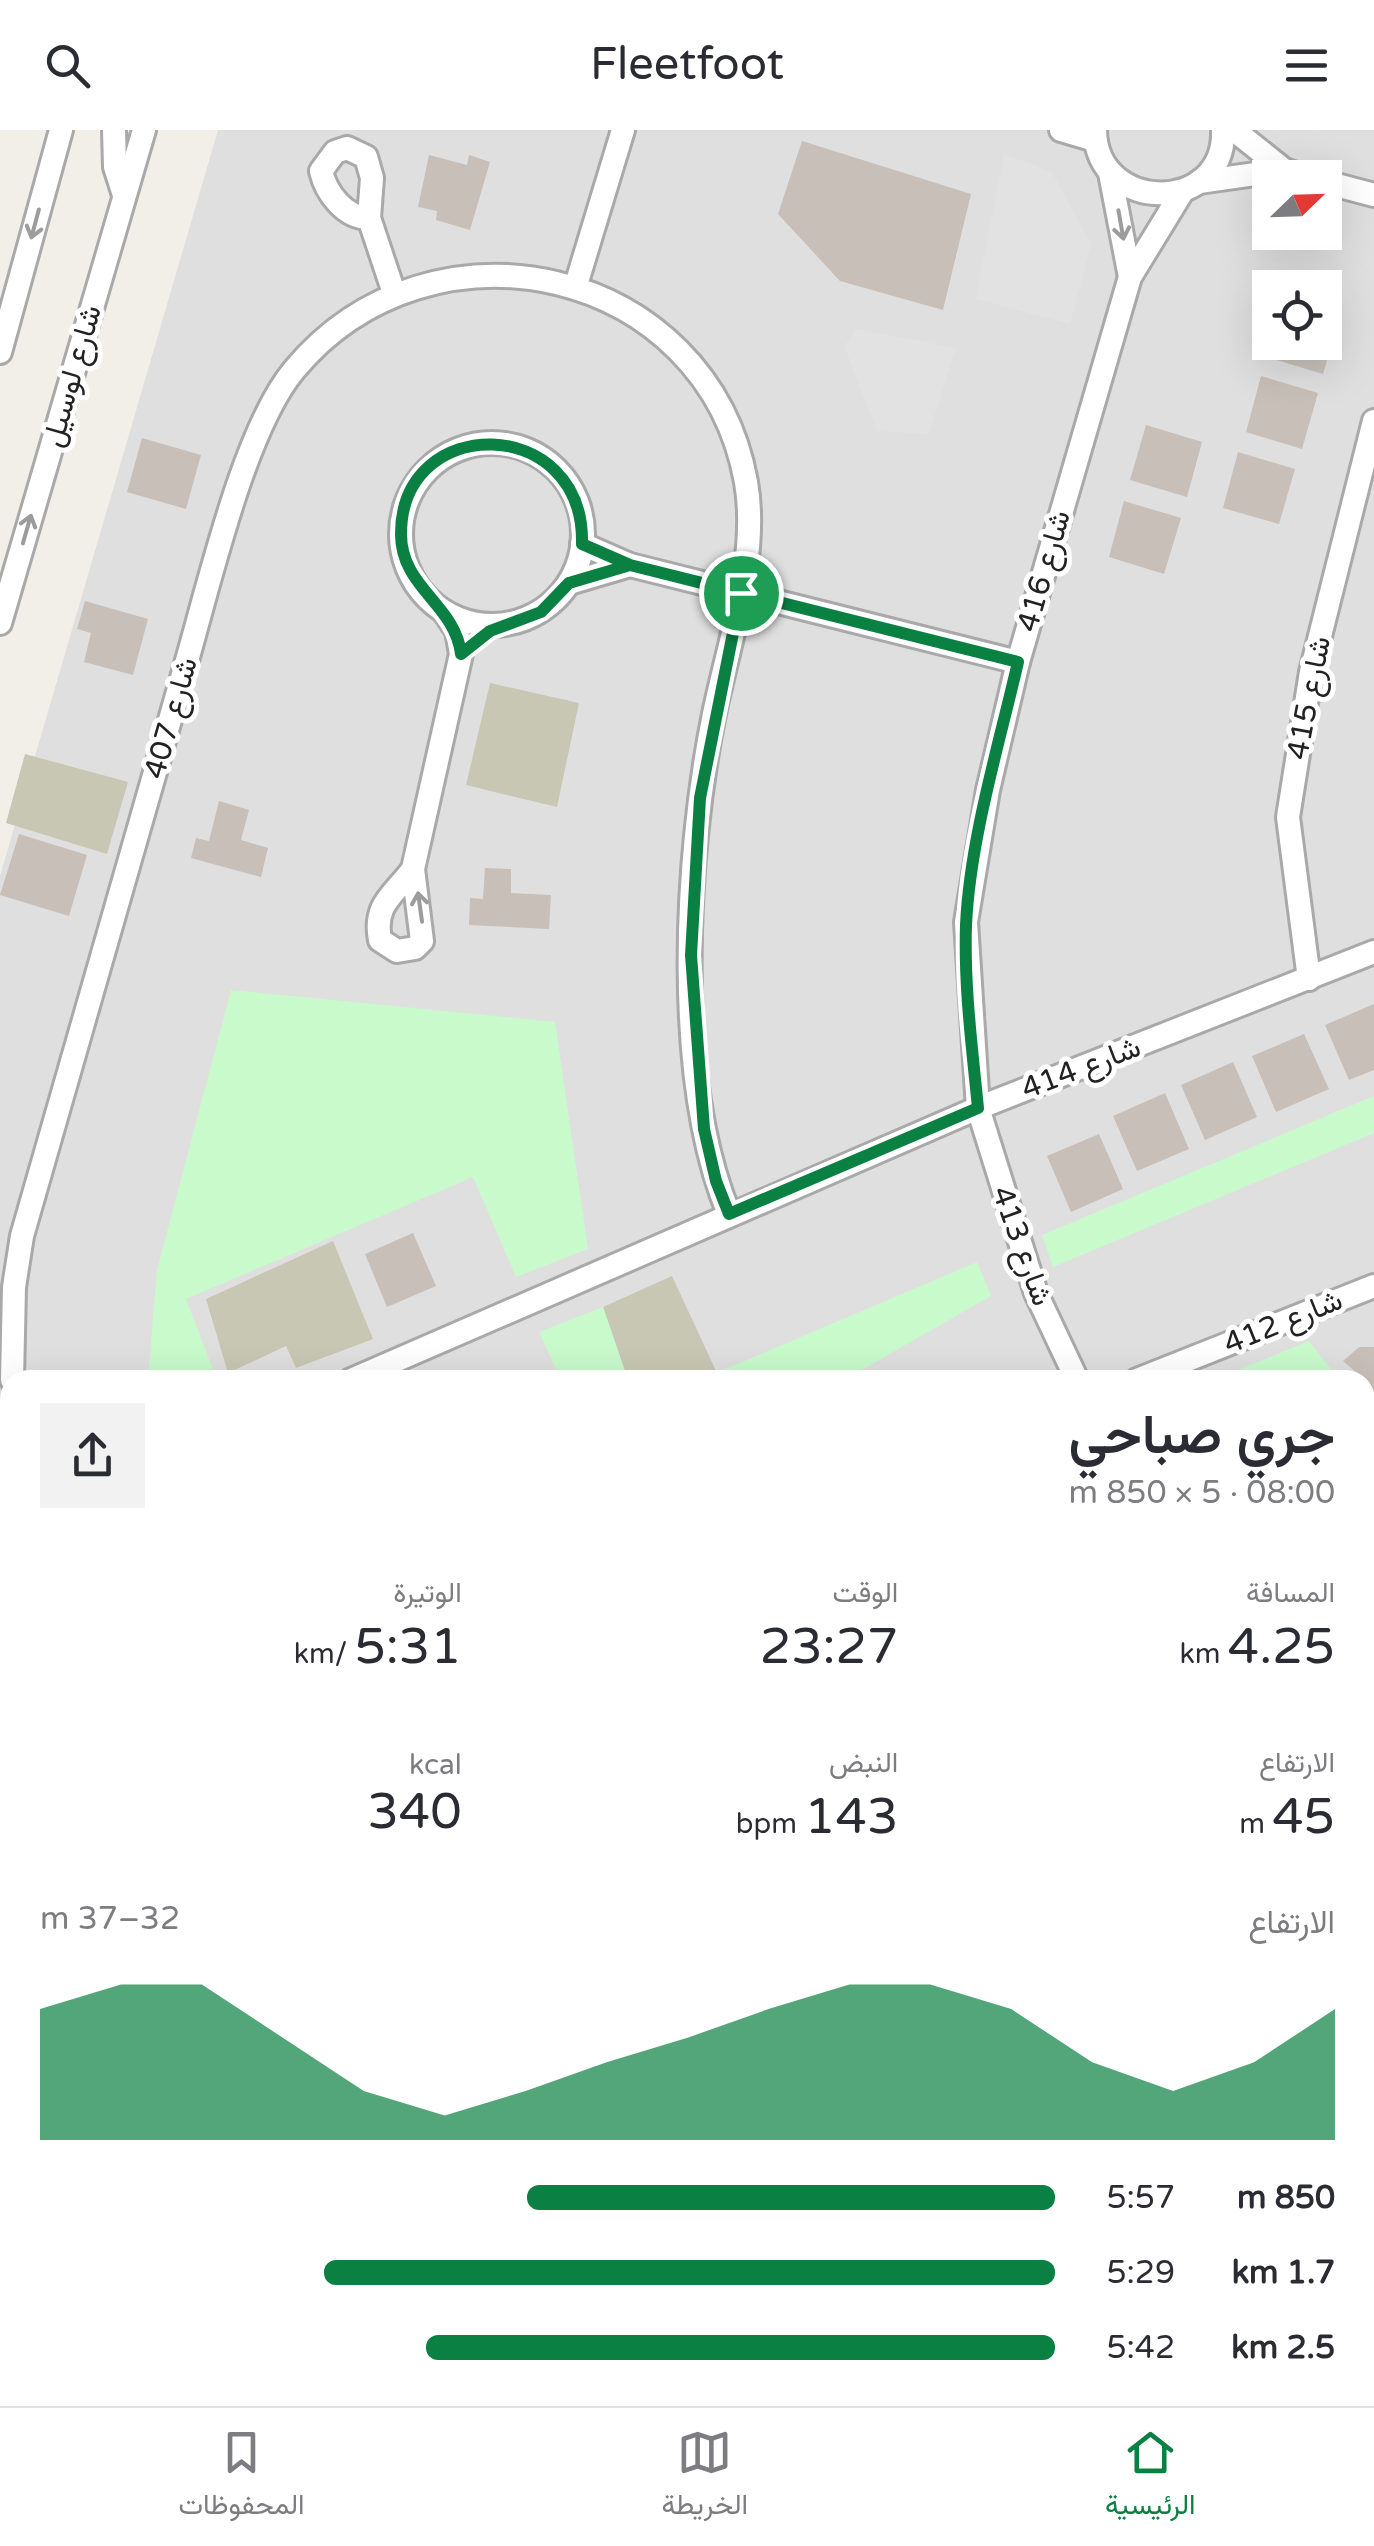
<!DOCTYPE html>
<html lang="ar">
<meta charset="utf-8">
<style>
:root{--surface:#fff;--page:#f2f2f3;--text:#2b2b33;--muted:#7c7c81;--line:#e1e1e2;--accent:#0b8043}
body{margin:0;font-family:"Varela Round",Vazirmatn,sans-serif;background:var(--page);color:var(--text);direction:rtl;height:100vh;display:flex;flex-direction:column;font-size:38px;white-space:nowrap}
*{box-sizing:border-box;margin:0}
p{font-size:32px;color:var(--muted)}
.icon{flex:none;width:55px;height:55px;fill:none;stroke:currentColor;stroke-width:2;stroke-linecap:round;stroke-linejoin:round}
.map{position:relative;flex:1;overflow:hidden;direction:ltr}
.side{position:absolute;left:0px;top:1240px;width:1375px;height:1038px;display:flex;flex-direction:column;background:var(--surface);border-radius:30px 30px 0 0;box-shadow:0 10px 40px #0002;direction:rtl}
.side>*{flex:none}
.needle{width:65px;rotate:67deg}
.fabs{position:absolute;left:1252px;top:30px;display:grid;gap:20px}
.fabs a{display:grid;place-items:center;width:90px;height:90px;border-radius:0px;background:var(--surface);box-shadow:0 10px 40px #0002;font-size:50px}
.pin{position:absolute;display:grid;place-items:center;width:85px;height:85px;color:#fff;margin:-42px;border:5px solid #fff;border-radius:50%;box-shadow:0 2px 10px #0007}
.round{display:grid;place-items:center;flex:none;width:105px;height:105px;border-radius:0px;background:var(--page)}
.headline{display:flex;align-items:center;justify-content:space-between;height:170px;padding:0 40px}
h1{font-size:55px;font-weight:600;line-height:75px}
.figures{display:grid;grid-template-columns:repeat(3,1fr);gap:15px;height:170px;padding:10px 40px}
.figures div{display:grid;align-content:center}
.figures b{font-size:50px;font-weight:600}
.figures small{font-size:28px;font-weight:400}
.figures p{font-size:28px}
.chart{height:280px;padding:20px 40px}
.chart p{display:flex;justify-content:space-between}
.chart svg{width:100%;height:180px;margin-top:10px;fill:var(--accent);opacity:.7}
ul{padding:0 40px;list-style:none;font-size:32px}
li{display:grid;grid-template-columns:160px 120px 1fr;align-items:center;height:75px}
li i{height:25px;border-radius:12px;background:var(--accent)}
header{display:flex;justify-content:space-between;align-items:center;height:130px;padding:0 40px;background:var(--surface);font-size:45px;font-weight:600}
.tab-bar{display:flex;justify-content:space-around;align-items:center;height:140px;border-top:2px solid var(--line);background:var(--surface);font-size:28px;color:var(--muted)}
.tab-bar a{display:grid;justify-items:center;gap:5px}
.tab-bar .current{color:var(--accent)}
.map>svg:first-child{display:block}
.residential{fill:#e0dfdf;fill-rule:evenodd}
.construction{fill:#c7c7b4}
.park{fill:#c8facc}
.parking{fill:#e2e2e2}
.building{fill:#c7bfb8}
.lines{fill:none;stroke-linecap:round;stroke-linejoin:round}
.minor-casing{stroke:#a9a9a9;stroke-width:28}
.minor{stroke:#fff;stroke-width:22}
.oneway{stroke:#9c9c9c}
.route-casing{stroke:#fff;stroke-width:20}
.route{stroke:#0b8043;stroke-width:12}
.labels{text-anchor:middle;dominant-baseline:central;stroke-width:10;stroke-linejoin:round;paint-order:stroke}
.street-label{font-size:30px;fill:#222;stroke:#fff}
</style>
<header><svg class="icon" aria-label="menu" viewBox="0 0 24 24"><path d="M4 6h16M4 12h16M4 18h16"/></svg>Fleetfoot<svg class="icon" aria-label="search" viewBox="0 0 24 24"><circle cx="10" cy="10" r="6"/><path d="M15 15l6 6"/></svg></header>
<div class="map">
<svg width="1374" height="2276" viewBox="0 0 1374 2276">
<rect width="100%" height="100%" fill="#f2efe9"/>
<path class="residential" d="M218,0H1374V2276H0V746ZM1270,48H1325V102H1270ZM1270,158H1325V212H1270ZM10,1250H1365V2268H10Z"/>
<g class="construction">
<path d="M490,553L579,573L557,677L466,655Z"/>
<path d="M25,624L128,652L107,724L6,693Z"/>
<path d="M333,1111L373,1209L296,1238L286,1216L228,1243L206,1169Z"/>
<path d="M672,1146L717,1243L700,1250H628L603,1177Z"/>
</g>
<g class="park">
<path d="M231,860L555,892L588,1119L516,1147L473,1047L186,1169L217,1250H148L157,1140Z"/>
<path d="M1374,966V1003L1053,1137L1042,1105Z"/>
<path d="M977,1132L991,1166L844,1250H700Z"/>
<path d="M603,1177L628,1250H561L539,1202Z"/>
<path d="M1309,1211L1339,1250H1235L1231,1243Z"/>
<path d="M1365,1284L1374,1295V1430L1365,1420Z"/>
<path d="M1365,1948L1374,1954V2052L1365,2073L1374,2078V2274L1365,2266Z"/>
</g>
<g class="parking">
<path d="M1004,24L1052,42L1091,114L1070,194L976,169Z"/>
<path d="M856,199L956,218L929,304L877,301L844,216Z"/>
</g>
<g class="building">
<path d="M802,11L971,64L943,180L840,151L778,84Z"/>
<path d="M429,25L467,35L469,25L490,32L470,100L436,90L437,81L418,77Z"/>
<path d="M1325,185L1339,189L1323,244L1267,227L1271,212H1325Z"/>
<path d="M1261,246L1318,263L1302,319L1246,302Z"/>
<path d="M1146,295L1202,312L1187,367L1130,350Z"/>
<path d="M142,308L201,325L186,379L127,362Z"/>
<path d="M1238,322L1295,339L1279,394L1223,378Z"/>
<path d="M1124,371L1181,388L1164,444L1109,427Z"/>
<path d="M85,471L148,489L133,545L84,532L91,503L77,499Z"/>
<path d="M219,671L249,680L241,710L268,718L261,747L191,728L196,708L209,711Z"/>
<path d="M19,704L87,725L69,786L0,765Z"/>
<path d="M485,738L511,739V763L551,765L549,799L469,795L470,768L483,769Z"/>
<path d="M1374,874V940L1349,950L1325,895Z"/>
<path d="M1304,904L1329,959L1276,982L1252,926Z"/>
<path d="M1233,932L1257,987L1205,1010L1181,955Z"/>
<path d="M1165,963L1189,1019L1137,1041L1113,986Z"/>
<path d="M1099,1004L1123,1059L1071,1082L1047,1026Z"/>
<path d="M413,1103L436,1156L387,1177L365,1124Z"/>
<path d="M1359,1217H1374V1265L1365,1250L1343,1231Z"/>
<path d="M1365,1671L1374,1677V1728L1365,1742Z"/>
</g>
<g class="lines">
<g class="minor-casing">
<g id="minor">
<path d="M114,0L115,37L124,65"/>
<path d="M1061,0L1095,10"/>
<path d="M1095,0C1096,84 1226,85 1223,0"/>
<path d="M1234,0L1284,40"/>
<path d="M1110,43L1130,147"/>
<path d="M1199,52L1284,40L1309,48"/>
<path d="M1325,52L1374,65"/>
<path d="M369,88C345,88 326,63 321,41L335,22L347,18L366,27L372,48L369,88L394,163"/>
<path d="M576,155L623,0"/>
<path d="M0,222L61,0"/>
<circle cx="492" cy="404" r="91"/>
<path d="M582,414L630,435L1018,532"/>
<path d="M569,453L630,435"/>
<path d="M0,493L144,0"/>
<path d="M413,739L422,811L415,818L397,821L380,810C373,774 394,765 413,739L461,524L457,501L445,483"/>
<path d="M1309,849L1288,687L1311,542L1374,291"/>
<path d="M12,1250L14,1157L22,1106C77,915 131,724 186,534C209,455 244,300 294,240C431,75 707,136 746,352C759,427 729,511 714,584C685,727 673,949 729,1084"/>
<path d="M351,1250L978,978L1374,822"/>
<path d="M1077,1250L1036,1163L978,978L966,792L988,660L1018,532L1130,147L1182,62"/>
<path d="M1137,1250L1374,1156"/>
<path d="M1365,1601L1374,1609"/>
<path d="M1365,1929L1374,1933"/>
<path d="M0,1970L10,1971"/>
<path d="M0,2020L10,2021"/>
<path d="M0,2210L10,2215"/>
<path d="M111,2268L127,2276"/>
<path d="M690,2268L703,2276"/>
<path d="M1163,2268L1173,2276"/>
<path d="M297,2276L302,2268"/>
</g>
</g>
<use href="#minor" class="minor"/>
</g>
<defs><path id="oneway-shaft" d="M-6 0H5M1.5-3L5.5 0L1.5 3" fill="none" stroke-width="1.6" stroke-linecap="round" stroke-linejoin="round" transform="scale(2.5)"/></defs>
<g class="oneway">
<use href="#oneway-shaft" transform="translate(35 94) rotate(105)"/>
<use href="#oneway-shaft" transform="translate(1121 95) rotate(80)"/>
<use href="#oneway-shaft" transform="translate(27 399) rotate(-74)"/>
<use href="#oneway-shaft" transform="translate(420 777) rotate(-98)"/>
</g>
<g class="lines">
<g class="route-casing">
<path id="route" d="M741,463L630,435L569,453L541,482L490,501L461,524C455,474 401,458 401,404C401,282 585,284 582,414L630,435L1018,532C999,615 970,709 966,795C964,856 972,917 978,978L729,1084L716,1051L704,999L691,825L700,668L741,463"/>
</g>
<use href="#route" class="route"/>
</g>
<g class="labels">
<g class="street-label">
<text transform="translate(72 246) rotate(-74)">شارع لوسيل</text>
<text transform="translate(1044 441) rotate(-74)">شارع 416</text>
<text transform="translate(1309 568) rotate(-79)">شارع 415</text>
<text transform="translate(171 588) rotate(-74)">شارع 407</text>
<text transform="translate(1081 938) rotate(-21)">شارع 414</text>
<text transform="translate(1022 1116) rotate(70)">شارع 413</text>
<text transform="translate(1283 1192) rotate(-22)">شارع 412</text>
</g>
</g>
</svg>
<div class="fabs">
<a><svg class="needle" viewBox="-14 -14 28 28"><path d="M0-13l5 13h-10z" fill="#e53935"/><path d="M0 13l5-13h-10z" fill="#7c7c81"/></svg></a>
<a><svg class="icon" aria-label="locate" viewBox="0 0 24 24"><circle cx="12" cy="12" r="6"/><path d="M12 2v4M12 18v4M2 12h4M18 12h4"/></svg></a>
</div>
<div class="pin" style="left:741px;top:463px;background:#1e9e55"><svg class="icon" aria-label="arrive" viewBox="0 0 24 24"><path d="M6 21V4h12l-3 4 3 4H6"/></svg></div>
<section class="side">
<div class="headline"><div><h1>جري صباحي</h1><p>08:00 · 5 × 850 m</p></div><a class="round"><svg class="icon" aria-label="share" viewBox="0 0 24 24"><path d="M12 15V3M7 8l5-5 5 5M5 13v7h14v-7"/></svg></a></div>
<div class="figures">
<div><p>المسافة</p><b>4.25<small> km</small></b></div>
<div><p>الوقت</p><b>23:27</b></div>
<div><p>الوتيرة</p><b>5:31<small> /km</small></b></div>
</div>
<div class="figures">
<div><p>الارتفاع</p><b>45<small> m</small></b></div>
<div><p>النبض</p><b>143<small> bpm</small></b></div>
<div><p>kcal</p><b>340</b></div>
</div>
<div class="chart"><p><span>الارتفاع</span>32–37 m</p>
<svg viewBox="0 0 160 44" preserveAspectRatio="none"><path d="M0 44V12L10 6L20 6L30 19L40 32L50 38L60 32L70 25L80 19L90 12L100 6L110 6L120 12L130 25L140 32L150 25L160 12V44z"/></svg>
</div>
<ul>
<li><b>850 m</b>5:57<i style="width:52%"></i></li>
<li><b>1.7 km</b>5:29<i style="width:72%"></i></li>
<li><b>2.5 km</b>5:42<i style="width:62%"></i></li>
</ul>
</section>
</div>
<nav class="tab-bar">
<a class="current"><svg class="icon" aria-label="home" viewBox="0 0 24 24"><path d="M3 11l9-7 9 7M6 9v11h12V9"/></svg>الرئيسية</a>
<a><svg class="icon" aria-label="map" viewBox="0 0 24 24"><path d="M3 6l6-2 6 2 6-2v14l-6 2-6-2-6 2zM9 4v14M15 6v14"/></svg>الخريطة</a>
<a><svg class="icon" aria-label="saved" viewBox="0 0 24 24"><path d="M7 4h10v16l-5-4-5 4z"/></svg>المحفوظات</a>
</nav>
